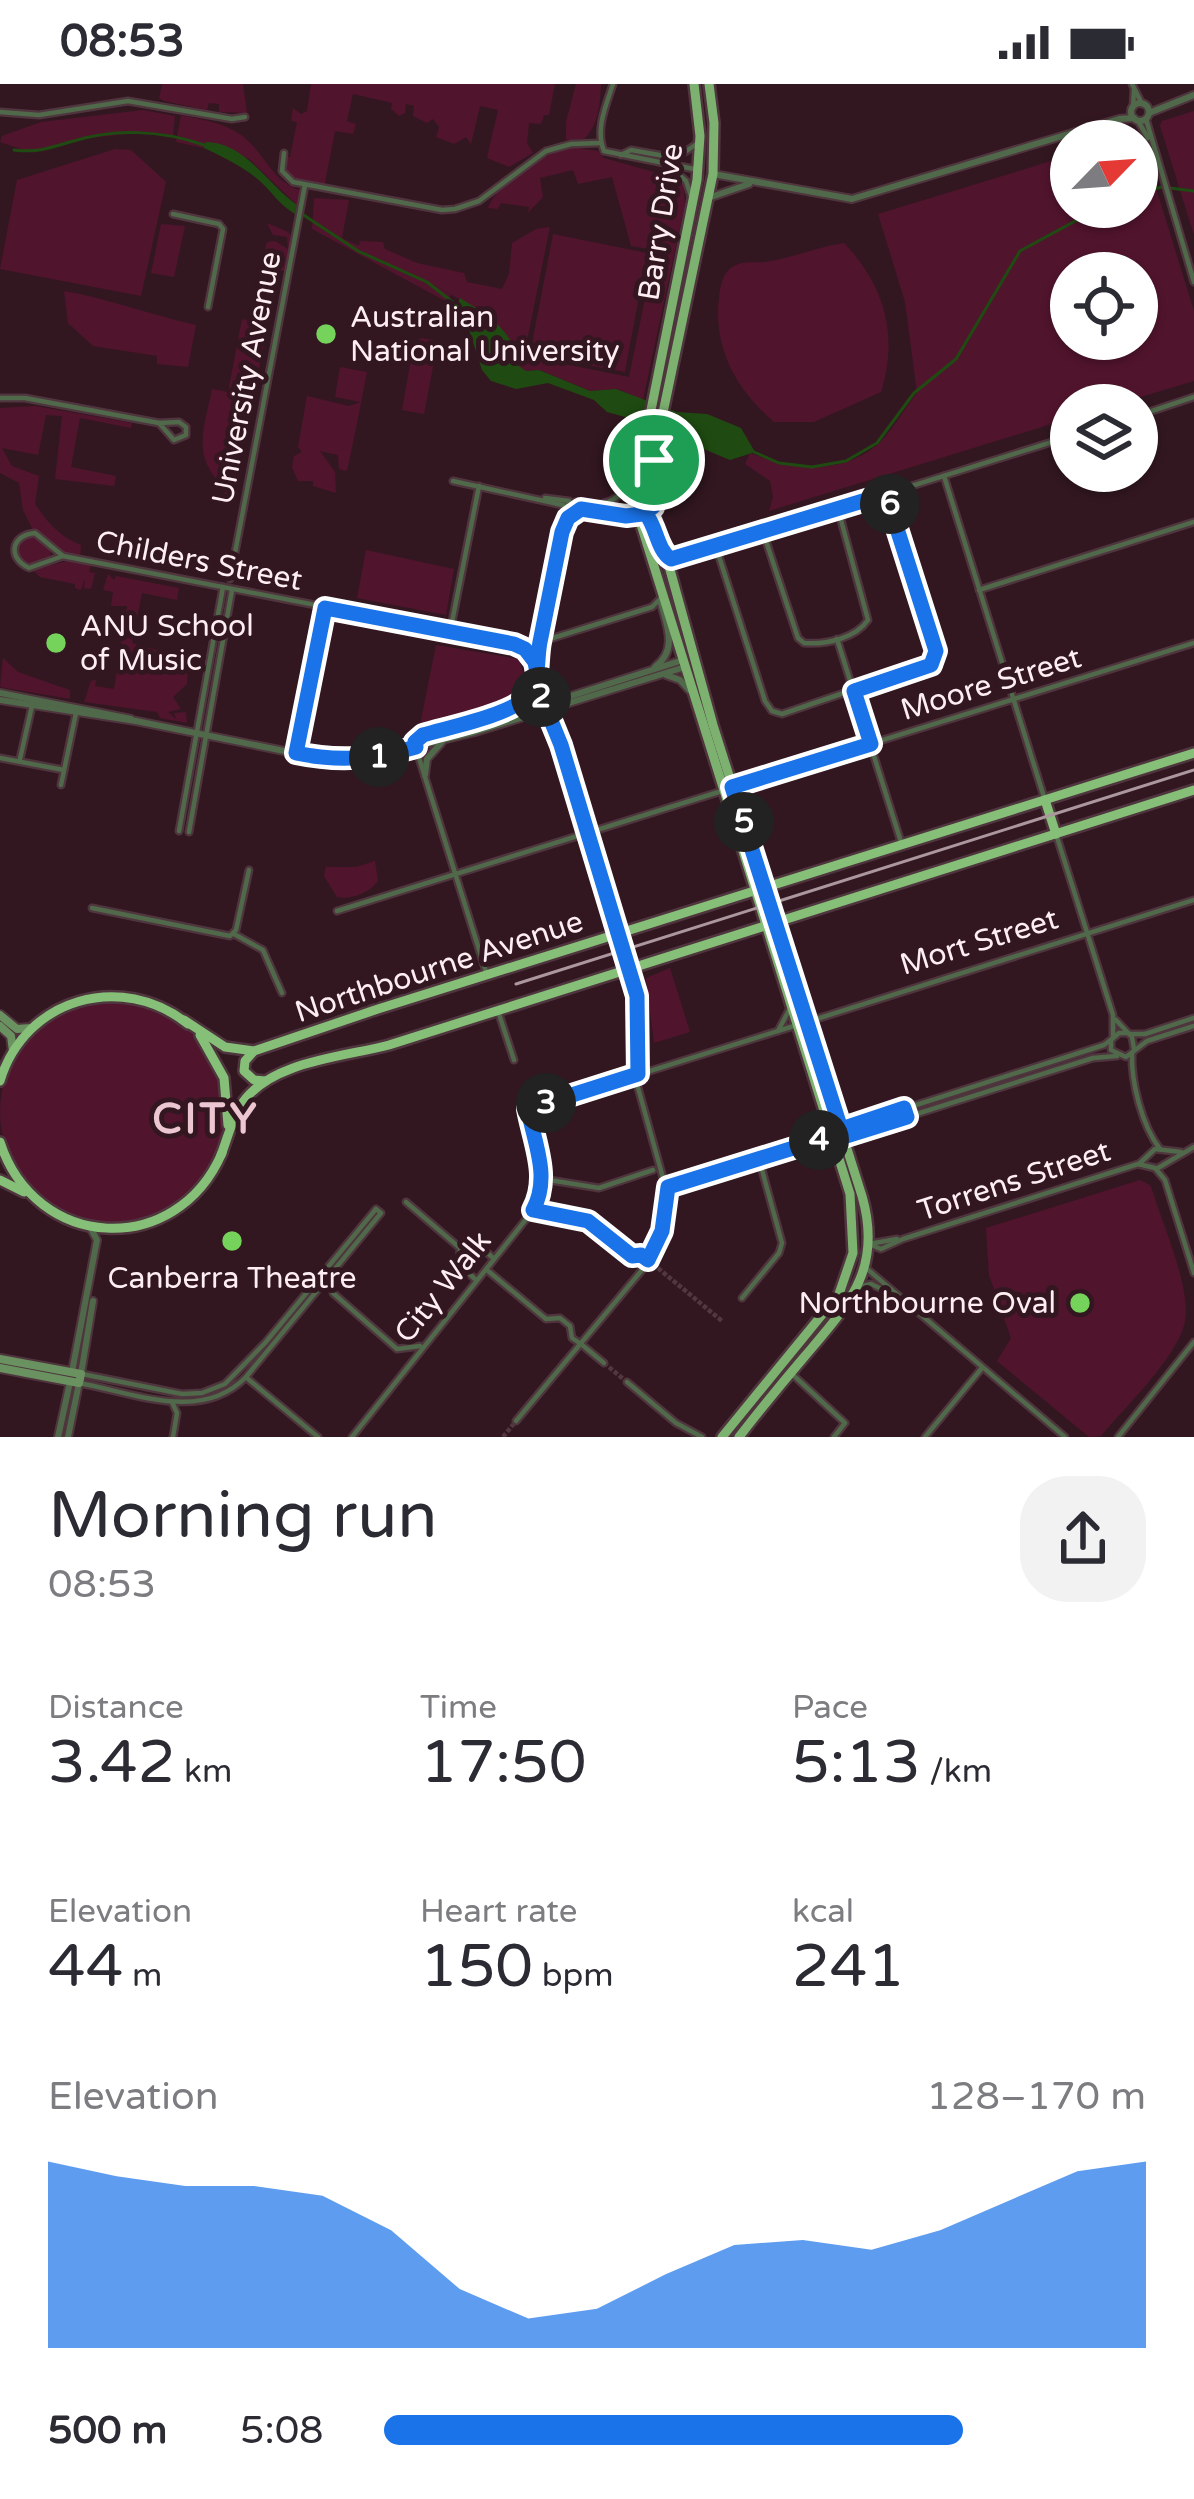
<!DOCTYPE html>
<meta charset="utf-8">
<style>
:root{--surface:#fff;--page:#f2f2f3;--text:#2b2b33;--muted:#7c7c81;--accent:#1a73e8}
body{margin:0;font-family:"Varela Round",sans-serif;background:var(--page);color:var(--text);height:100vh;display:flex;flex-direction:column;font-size:45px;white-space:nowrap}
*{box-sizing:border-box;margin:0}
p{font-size:39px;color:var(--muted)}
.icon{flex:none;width:66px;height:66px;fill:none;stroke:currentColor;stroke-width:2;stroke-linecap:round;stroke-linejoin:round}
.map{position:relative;height:1353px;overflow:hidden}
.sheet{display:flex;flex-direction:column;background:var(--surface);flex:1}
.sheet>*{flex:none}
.needle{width:78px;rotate:65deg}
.tools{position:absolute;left:1050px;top:36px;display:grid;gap:24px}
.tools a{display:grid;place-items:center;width:108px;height:108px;border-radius:50%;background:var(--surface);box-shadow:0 3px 9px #0004;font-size:60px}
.pin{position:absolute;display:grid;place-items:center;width:102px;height:102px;color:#fff;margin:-51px;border:6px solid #fff;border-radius:50%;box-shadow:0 3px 12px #0007}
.km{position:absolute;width:60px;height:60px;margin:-30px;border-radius:50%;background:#222;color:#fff;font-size:33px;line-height:60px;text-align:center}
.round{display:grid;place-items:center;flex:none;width:126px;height:126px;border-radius:48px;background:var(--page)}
.overview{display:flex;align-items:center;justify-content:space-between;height:204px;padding:0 48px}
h1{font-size:66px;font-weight:600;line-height:90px}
.figures{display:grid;grid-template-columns:repeat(3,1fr);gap:18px;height:204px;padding:12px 48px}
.figures div{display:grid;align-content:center}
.figures b{font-size:60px;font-weight:600}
.figures small{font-size:33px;font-weight:400}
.figures p{font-size:33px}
.chart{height:336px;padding:24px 48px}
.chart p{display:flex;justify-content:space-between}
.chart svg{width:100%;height:216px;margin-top:12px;fill:var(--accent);opacity:.7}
ul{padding:0 48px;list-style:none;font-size:39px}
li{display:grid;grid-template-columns:192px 144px 1fr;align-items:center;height:90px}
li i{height:30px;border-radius:15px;background:var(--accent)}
.status{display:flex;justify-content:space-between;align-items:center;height:84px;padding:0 60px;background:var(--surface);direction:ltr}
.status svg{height:33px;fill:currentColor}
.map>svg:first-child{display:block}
.green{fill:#51142d;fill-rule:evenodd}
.water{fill:#1f4b12}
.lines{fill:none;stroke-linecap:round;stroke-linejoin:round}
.stream{stroke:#1f4b12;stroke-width:3}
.pedestrian-tunnel{stroke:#513740;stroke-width:4.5;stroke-dasharray:4.5 2;stroke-linecap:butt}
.minor-tunnel{stroke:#513740;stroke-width:4.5;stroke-dasharray:4.5 2;stroke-linecap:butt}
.pedestrian-casing{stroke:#4f353d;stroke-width:9}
.minor-casing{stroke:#4f353d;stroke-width:9}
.tertiary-casing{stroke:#4f353d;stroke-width:10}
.secondary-casing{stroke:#4f353d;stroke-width:12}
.primary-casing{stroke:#4f353d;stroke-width:14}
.trunk-casing{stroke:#4f353d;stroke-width:14}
.pedestrian{stroke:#50694a;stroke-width:4.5}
.minor{stroke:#50694a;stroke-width:4.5}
.tertiary{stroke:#50694a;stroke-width:6}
.secondary{stroke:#6a9160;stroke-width:8}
.primary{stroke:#7db170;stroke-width:9}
.trunk{stroke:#86bf78;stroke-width:9}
.tram{stroke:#ab979d;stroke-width:3}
.route-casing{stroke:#fff;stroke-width:24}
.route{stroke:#1a73e8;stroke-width:15}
.poi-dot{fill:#75d25b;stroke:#321720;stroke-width:4.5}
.labels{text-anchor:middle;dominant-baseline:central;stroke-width:10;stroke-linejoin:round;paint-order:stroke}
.street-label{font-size:30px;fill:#feeef2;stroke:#321720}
.poi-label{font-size:30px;fill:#feeef2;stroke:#321720;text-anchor:start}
.district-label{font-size:42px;font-weight:bold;letter-spacing:3px;fill:#ecc6d1;stroke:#321720}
</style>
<div class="status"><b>08:53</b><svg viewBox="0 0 49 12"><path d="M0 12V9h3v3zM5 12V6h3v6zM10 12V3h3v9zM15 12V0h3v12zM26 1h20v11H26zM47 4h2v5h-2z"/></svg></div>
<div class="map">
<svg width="1194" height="1353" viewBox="0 0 1194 1353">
<rect width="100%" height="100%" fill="#321720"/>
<g class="green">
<path d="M162,0H243L247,29L219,28V20L209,19L207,26L164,17L159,14Z"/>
<path d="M311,0H555L549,31H544L541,40L529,39L527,59L533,69L509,83L487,74L498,26L480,22L471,60L466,53L454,60L436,53L439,43L433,35L427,39L413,32L414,22L406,20L405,29L399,32L391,25L392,19L353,10L347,37L356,40L353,50L335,47L324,104L295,99L284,90L283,72L290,73L297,38L291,37L293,24L301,30L307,27Z"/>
<path d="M576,0H601C600,20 599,40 584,55L566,56V38Z"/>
<path d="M143,26L175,32L173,52L142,48L73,56L47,66L29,68L0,58L2,52L41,38Z"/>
<path d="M1194,27V151L1160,42L1162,37Z"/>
<path d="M181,31C203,36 227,39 245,54C265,71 274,99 300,106L297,121L249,75L207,58L204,64L176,58Z"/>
<path d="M573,63L598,67L604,74L683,96L685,120L643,316L617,305L590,307L539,286L526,287L515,282L493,235L433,200L451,211L447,218L312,145L314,114L349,116L342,154L359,162L360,157L383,158L385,165L417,179L464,189L467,198L502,205L509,190L512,159L536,145L550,143L524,272L629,293L655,166L631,162L612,93L578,100L573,86L540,94L543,113L528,129L529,123L501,119L498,125L488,124C499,95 544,69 573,63Z"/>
<path d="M115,65L131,66L166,98L141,212L0,185L17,96Z"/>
<path d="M1137,65L1152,91L1194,227V297L1114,321H1071V334L769,427L773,413L770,397L745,380L750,369C792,385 838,392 876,362C891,349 904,325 917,309L905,218L878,130L1071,71V123H1137ZM1071,189H1137V255H1071Z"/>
<path d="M267,139L288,148L292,153L287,186L276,188L277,195L258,190L267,158L275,157L288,165L287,153L273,151Z"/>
<path d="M161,140L185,142L174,193L151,189Z"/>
<path d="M553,150L647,169L625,288L530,270Z"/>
<path d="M844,159C884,201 899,250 881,308L814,338H774C737,306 713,265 719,214C720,202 723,188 734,182C745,176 759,180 771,177C796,172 819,163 844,159Z"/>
<path d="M64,207C110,215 151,231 196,241L188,283L157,280V272L93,262L68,239Z"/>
<path d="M242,235L263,240L259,257L264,259L234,413L225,412L224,403C191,373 204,345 212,305L228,308Z"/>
<path d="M422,254L438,257L424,330L402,326L414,258Z"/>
<path d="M340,283L367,288C360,325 355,350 347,387L339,385L338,371L320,367L335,388L336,409L313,402V397H298L292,383L294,372L302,368L298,363L307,312L349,322L361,318L335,313Z"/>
<path d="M36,322L132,339L131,344L80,334L71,383L116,392L114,402L55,395L62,332L46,331L38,371L2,364L12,382L39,392L35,420C48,439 60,453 81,461L80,476L63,472L51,464L50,476L29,484L19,479L15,460L34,448L23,426L19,399L0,389V324Z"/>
<path d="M366,466L454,485L446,531L357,514Z"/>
<path d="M67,477L91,481L89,488L95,489L91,505L84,504L85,494L81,506L75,504V500L40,493L33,486Z"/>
<path d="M108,490L114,496L116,492L179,504L177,516L142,509L132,559L188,575L187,600L173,613L181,625L168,628L176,635L174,629L186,628L187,639L160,634L157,628L84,618L91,597L96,596L95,602L114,605L127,522H111L113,508L103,506Z"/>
<path d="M436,561L519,575L526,598L523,611L447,634L422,648L420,641Z"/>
<path d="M3,574L18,588L70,606V615L0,603Z"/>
<path d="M375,777L378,797C369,809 351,816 337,813L324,792L326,783H356Z"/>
<path d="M670,884L690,948L654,959L646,894Z"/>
<circle cx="112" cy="1028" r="112"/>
<path d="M1140,1096L1150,1101L1153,1108C1163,1142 1191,1203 1185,1237C1179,1272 1125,1323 1101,1352L1089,1353L997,1277L1011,1254L989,1191L986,1144Z"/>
</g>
<g class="water">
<path d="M206,58C246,59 266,99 297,121L295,130C281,121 277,115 266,103C250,86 225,74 204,64Z"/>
<path d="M460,214C481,227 501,238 513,261L510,276L526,287L539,286L590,307L616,305L677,328L707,330L741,344L755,368L730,376L689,359L672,346L607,328L594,316L548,299L516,305L491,297L482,286L470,249L455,226Z"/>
</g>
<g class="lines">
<g class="stream">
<path d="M14,66C36,69 50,64 70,58C114,44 161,46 204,61"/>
<path d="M1137,109L1162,103L1194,107"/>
<path d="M299,128L358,167L427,198L460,224"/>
<path d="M754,368L779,379L812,383L846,377L877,359L914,309L956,275L1020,167L1101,123"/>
</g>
<path class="pedestrian-tunnel" d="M653,1180L722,1237"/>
<g class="minor-tunnel">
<path d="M604,1279L627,1298"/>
<path d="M503,1353L516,1337"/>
</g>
<g class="pedestrian-casing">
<g id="pedestrian">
<path d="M173,130L219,140L223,145L208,223"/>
<path d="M230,495L305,101"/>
<path d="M543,1095L599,1104L653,1086"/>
<path d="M406,1118L460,1164L476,1159L492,1173"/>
<path d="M533,1126L588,1137L632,1172L641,1171L653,1180"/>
<path d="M460,1164L459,1180L476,1196"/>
<path d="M487,1186L546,1235L560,1234L570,1242L572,1254L581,1260"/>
<path d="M333,1209L397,1265L420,1262"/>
<path d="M352,1353L531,1129L541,1104L538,1069"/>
</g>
</g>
<g class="minor-casing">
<g id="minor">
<path d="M613,0C606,21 595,46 604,67L694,85"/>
<path d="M1132,0L1142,20"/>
<path d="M1133,24L1134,6"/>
<path d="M0,28L39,31L128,17L232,35L245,33"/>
<path d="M1146,35L1194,198"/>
<path d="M1138,37L1148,54"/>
<path d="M284,69L282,87L293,98L442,126L455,125L479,117L546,67L571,60L600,59"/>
<path d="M621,71L631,66L676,74L698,59"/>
<path d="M670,83L686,97L691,112"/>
<path d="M0,314H25L159,339L179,338L186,343V351L174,356L159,339"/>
<path d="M1137,332L1194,313"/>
<path d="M944,392L1044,713"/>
<path d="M453,397L567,422L635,431"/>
<path d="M545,414L569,417"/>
<path d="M591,421C625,420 629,398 638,370"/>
<path d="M567,422L575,418L589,420"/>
<path d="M600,423L637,425"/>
<path d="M564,442L581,426"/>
<path d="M763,448L798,554L804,559C826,561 856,554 868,536L838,425"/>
<path d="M35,449L63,472L29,484C7,474 11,451 35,449Z"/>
<path d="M716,463L765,617L772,627L782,630L935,578L936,567L887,410"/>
<path d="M63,472L527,562L538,568"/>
<path d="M670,473L704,467L1071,352"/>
<path d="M979,506L1194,438"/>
<path d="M450,548L479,402"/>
<path d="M837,555L902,761"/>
<path d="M540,558L652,523L660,515"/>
<path d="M540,573L547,598L564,611"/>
<path d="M536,587L567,422"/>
<path d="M537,598L544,619"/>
<path d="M296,669L325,523"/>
<path d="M0,674L64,686"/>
<path d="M20,675L32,622"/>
<path d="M61,701L76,629"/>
<path d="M732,703L1194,559"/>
<path d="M179,747L223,503"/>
<path d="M189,748L232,506"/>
<path d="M1056,750L1113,931V953"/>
<path d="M92,824L230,852L236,846L249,786"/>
<path d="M337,827L722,707"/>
<path d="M234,850L263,866L282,909"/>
<path d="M487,891L414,658L423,651L513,623L532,607L536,587"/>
<path d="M499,930L514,976"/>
<path d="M1116,936L1132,953L1134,965"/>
<path d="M810,937L1194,816"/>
<path d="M778,947L789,926"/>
<path d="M1127,949H1119L1111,956V966L1126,973L1147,957L1194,942"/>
<path d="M1129,950H1145L1194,934"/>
<path d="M1132,969C1131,998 1142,1042 1160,1065"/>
<path d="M841,1045L1104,961L1112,955"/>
<path d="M847,1052L1093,974L1117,972"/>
<path d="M538,1069L528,1025L794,942"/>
<path d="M1139,1080L1155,1065L1181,1068"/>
<path d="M1158,1084L1194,1063"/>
<path d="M668,1103L828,1053"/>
<path d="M869,1160L881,1165L903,1155L1138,1080L1155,1084L1165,1096L1194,1189"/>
<path d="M869,1160L897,1155"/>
<path d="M866,1184L1065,1353"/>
<path d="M858,1203L871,1200L886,1207"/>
<path d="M742,1214L779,1169L782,1159L759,1075"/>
<path d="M581,1260L604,1279"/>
<path d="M791,1289L845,1339L834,1353"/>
<path d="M248,1295L318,1353"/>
<path d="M627,1298L676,1339L702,1353"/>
<path d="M79,1299C134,1309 201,1339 246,1293L381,1129L376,1125L265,1259L225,1300L202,1309L182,1310L82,1290"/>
<path d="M172,1318L177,1329L173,1353"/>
<path d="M516,1337L642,1186L660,1155L668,1112L637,1000V912L547,625"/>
<path d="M925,1353L982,1284"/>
<path d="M1118,1353L1194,1258"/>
</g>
</g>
<g class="tertiary-casing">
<g id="tertiary">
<circle cx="1140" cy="28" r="9"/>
<path d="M1149,29L1194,11"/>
<path d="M713,90L852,115L1119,35L1134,34"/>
<path d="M711,113L749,100"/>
<path d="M655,583C678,566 667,542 661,519"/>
<path d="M666,591L680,596L689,606"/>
<path d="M0,609L131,635"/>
<path d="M0,616L136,637L319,674L360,676L475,648L685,583"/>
<path d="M418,661L683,576"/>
<path d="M425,691L427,675L442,658"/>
<path d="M72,1288L97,1156L90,1143"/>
<path d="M81,1290L93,1217"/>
<path d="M58,1353L70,1298"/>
<path d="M68,1353L79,1299"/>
</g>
</g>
<g class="secondary-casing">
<g id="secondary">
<path d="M0,931L17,945L31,944"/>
<path d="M0,942L11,952L13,967"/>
<path d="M0,1275L81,1290L79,1299L0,1284"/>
</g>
</g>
<g class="primary-casing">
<g id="primary">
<path d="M694,0L700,52L697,96L640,381L638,431L850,1110L853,1169L839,1210L722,1353"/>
<path d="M709,0L714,39L713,90L656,362L654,428L713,641L862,1112C883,1185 849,1220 805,1272C782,1299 760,1326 739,1353"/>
</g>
</g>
<g class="trunk-casing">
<g id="trunk">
<path d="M1045,716L1056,750"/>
<path d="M184,936L225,963L254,967L378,925L1194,669"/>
<path d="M200,951L224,994L228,1041"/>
<path d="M253,968L245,977L244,987L254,996L265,997"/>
<path d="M0,997C25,914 122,887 188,940"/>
<path d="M0,1058C35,1167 176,1175 222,1069"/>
<path d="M221,1071C228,1053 232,1034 243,1018C272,977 344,973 389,961L1194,706"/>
<path d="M0,1096L24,1108"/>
</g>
</g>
<use href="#pedestrian" class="pedestrian"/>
<use href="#minor" class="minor"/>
<use href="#tertiary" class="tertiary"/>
<use href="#secondary" class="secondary"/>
<use href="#primary" class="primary"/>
<use href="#trunk" class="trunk"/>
<path class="tram" d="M516,900L1194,686"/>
</g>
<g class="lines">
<g class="route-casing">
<path id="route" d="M654,376L653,423C649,426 646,428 642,430L626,432L581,425L568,434L562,448L540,558C537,572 539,594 532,607C519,630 449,643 423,651L415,658L416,663C374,675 339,678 296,669L325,524L514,560L525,565L535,578L541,612L561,661L637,912L638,990L528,1025C534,1059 551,1093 533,1126L588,1137L632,1172L641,1171L648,1176L662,1147L668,1103L832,1052L843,1053L907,1033L904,1024L841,1045L732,703L871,660L854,607L931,581L936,567L886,410L671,475C657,466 657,444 646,430C645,429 645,428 644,428L649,378L662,342L654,376"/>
</g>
<use href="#route" class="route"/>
</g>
<g class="poi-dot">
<circle cx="326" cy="250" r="12"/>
<circle cx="56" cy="559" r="12"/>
<circle cx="232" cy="1157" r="12"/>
<circle cx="1080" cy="1219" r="12"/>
</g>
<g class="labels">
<g class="street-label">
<text transform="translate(661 138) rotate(-81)">Barry Drive</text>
<text transform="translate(247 294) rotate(-79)">University Avenue</text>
<text transform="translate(199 477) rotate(11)">Childers Street</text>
<text transform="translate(991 600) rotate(-17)">Moore Street</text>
<text transform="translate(979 858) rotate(-17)">Mort Street</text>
<text transform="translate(439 883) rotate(-18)">Northbourne Avenue</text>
<text transform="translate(1014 1097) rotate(-18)">Torrens Street</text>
<text transform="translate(443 1203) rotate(-51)">City Walk</text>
</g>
<g class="poi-label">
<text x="350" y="233">Australian<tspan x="350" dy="34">National University</tspan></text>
<text x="80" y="542">ANU School<tspan x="80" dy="34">of Music</tspan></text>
<text x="232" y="1194" text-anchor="middle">Canberra Theatre</text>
<text x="1056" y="1219" text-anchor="end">Northbourne Oval</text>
</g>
<g class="district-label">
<text x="206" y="1035">CITY</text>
</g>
</g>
</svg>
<div class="tools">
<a><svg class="needle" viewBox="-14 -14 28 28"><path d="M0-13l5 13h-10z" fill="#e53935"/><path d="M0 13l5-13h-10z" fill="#7c7c81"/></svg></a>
<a><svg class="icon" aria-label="locate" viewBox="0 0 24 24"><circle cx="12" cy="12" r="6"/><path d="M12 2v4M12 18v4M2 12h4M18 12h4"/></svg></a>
<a><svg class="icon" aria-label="layers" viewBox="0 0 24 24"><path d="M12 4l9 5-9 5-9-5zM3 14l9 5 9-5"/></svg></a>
</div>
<div class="pin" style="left:654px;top:376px;background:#1e9e55"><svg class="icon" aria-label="arrive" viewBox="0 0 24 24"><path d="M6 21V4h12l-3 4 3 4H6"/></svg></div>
<b class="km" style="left:379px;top:673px">1</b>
<b class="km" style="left:541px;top:613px">2</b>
<b class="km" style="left:546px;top:1019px">3</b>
<b class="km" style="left:819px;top:1056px">4</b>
<b class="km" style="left:744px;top:738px">5</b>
<b class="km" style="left:890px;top:420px">6</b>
</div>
<section class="sheet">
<div class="overview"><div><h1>Morning run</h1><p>08:53</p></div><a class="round"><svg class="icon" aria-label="share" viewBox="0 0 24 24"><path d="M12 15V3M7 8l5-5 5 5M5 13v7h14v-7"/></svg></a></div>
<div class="figures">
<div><p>Distance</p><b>3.42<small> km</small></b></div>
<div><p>Time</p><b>17:50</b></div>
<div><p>Pace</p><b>5:13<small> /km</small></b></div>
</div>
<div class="figures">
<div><p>Elevation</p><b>44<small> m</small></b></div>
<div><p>Heart rate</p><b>150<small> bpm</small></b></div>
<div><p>kcal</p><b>241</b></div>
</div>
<div class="chart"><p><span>Elevation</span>128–170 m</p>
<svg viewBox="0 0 160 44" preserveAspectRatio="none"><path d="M0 44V6L10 9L20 11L30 11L40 13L50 20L60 32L70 38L80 36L90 29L100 23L110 22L120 24L130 20L140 14L150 8L160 6V44z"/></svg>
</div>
<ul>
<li><b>500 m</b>5:08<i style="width:76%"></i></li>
</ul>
</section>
